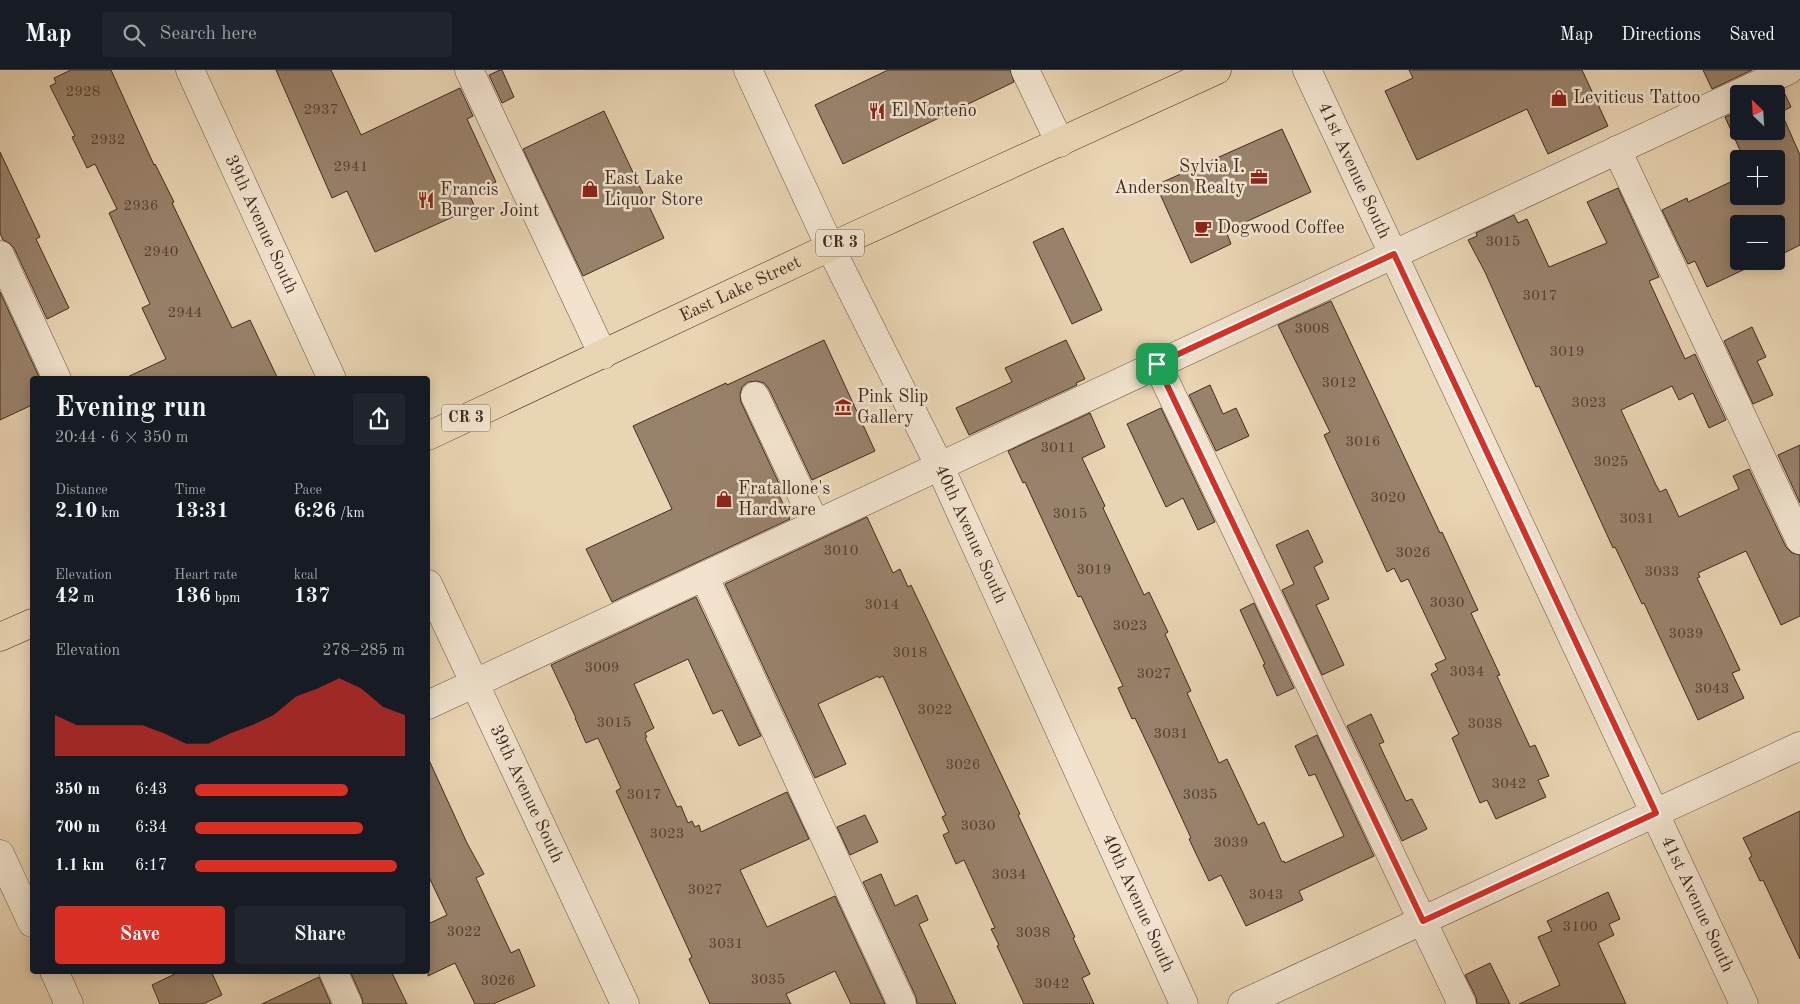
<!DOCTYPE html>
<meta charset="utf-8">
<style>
:root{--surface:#171b24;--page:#20242c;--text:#f1f3f6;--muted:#9ea1a6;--line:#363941;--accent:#d93025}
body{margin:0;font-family:"Old Standard TT",serif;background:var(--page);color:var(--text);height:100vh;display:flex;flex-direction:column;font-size:19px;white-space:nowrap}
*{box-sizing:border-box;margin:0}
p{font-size:16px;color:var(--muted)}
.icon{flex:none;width:28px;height:28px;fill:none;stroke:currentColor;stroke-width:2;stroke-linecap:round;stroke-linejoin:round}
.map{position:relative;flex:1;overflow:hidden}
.panel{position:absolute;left:30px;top:306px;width:400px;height:598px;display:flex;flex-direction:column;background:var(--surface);border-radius:5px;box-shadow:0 2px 12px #0003}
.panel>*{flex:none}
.needle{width:32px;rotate:335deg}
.tools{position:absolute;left:1730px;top:15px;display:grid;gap:10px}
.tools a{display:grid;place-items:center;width:55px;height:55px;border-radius:5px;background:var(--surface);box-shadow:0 2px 12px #0003;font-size:25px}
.pin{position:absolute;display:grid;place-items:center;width:42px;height:42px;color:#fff;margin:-21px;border-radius:10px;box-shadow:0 2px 8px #0006}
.round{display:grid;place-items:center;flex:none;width:52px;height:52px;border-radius:5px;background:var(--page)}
.headline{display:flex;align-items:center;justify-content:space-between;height:85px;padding:0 25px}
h1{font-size:28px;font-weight:700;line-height:38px}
.stats{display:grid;grid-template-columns:repeat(3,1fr);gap:8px;height:85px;padding:5px 25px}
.stats div{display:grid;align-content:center}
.stats b{font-size:21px;font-weight:700}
.stats small{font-size:14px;font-weight:400}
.stats p{font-size:14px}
.chart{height:140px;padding:10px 25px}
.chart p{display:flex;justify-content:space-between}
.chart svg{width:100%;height:90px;margin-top:5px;fill:var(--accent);opacity:.7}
.cta{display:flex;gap:10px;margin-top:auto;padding:10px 25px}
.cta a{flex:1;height:58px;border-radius:5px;background:var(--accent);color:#fff;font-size:20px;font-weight:700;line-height:58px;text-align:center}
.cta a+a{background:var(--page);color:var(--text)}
ul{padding:0 25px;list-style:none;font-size:16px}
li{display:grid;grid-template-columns:80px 60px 1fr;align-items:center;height:38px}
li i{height:12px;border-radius:6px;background:var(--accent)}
header{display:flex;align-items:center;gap:30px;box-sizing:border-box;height:70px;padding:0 25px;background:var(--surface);border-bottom:1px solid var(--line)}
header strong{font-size:24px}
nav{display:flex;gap:28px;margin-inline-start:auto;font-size:18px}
.search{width:350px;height:45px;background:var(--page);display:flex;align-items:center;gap:12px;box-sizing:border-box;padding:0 18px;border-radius:5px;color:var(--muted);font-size:19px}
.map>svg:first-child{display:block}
.building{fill:#99826c;stroke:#422a20}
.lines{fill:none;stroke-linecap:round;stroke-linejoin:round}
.minor-casing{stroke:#6c5445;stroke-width:29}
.major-casing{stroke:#422a20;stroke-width:29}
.minor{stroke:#f1e3ce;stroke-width:28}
.major{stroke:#e9d4b3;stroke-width:28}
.route-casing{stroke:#fff;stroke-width:10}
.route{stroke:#d93025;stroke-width:6}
.labels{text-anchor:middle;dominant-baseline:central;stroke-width:5;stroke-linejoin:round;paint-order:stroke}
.number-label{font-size:15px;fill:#584033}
.shield{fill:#f1e3ce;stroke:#766254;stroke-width:1}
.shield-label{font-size:16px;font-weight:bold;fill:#422a20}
.poi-label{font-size:18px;fill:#422a20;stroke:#f1e3ce;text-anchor:start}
.street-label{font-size:18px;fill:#422a20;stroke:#f1e3ce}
</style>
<header>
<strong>Map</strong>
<div class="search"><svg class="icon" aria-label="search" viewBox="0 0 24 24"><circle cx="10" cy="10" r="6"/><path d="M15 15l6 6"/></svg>Search here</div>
<nav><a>Map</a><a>Directions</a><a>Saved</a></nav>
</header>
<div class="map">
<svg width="1800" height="934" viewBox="0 0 1800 934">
<rect width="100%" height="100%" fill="#e9d4b3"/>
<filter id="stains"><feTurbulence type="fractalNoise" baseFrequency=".004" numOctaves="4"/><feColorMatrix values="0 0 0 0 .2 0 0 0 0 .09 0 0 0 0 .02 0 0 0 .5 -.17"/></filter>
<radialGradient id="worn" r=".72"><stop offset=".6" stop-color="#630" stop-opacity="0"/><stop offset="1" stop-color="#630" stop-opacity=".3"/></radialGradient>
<g class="building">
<path d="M71,0H111L154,95L155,94L174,132L172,133L232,258L250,250L278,309H123L166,289L142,238L150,234L109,143L117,139L95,94L87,98L72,67L75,66L50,16L56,13L54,8Z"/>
<path d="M276,0H331L361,65L460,18L473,46L467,49L496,112L469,124L475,137L375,182L347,121L332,128Z"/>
<path d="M500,0H502L514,27L502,33L489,5Z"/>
<path d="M888,0H1010L1014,12L843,94L815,35Z"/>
<path d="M1409,0H1582L1608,56L1548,84L1527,39L1417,90L1385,21L1413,8Z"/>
<path d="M1703,0H1752L1712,19Z"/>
<path d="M1783,20L1791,37L1781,42L1800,85V175L1780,185V183L1776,185V154H1739V191H1762L1707,217L1695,191L1688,194L1662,140L1687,128L1688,132L1739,108V126H1776V89H1744L1725,47L1739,41V61H1776L1775,24Z"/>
<path d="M604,41L664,168L583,206L523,79Z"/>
<path d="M1282,59L1311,122L1226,161L1231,174L1191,193L1156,115Z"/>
<path d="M0,82L40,167L36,169L69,238L47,249L14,178L9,173L3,170L0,163Z"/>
<path d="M1618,118L1659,207L1649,211L1685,289L1695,284L1726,350L1709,358L1693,323L1679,330L1672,316L1621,340L1656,415L1660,422L1666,419L1679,447L1739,419L1733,406L1749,399L1786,477L1792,483L1800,485V546L1781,555L1746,481L1698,503L1700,507L1697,508L1740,600L1732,603L1744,628L1698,650L1644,533L1642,534L1615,477L1613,478L1539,316L1536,317L1485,202L1468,170L1477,166L1476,163L1514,145L1518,153L1527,149L1549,197L1607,173L1587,132Z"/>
<path d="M1063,158L1102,240L1072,254L1033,172Z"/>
<path d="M0,222L40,309H32V335L0,350Z"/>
<path d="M1331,231L1440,463L1442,462L1478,540L1471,543L1500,605L1497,606L1530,677L1535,675L1549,706L1538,710L1546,727L1496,749L1487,730L1480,733L1452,668L1459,664L1431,604L1438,600L1435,594L1446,589L1408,509L1401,512L1394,498L1387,502L1324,365L1330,362L1278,255Z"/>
<path d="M1752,257L1766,287L1757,291L1773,325L1753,334L1724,271Z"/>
<path d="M824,270L875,381L812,410L769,319L764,313L757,311L748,312L742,317L740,324L741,332L783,422L779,425L790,449L612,532L586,479L672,439L633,356L726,313L727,315Z"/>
<path d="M1066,270L1085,309L1076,313L1077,315L969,365L956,338L1012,312L1005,298Z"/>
<path d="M1210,315L1223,344L1236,338L1249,366L1216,381L1189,325Z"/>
<path d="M1161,338L1215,452L1198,460L1183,428L1166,437L1127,354Z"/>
<path d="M1090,343L1105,377L1082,388L1105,436L1103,438L1144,525L1149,522L1168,562L1165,564L1191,621L1187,623L1219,693L1227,689L1258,755L1264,752L1282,792L1284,791L1285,793L1344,766L1315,704L1309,706L1295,676L1317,665L1374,786L1299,821L1303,830L1246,856L1221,805L1209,811L1189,769L1191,768L1155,690L1135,648L1132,649L1118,618L1123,616L1081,526L1078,527L1025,412L1023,413L1008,381Z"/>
<path d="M1800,375V433L1778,385Z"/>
<path d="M867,447L893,503L900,499L908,517L911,515L1020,744L1018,745L1075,867L1073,868L1090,904L1082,908L1094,934H1024L997,876L999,875L991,859L995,858L964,790L956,794L943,765L949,762L942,747L946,745L883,606L879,608L878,606L818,634L846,694L815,708L725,514Z"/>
<path d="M1308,460L1323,492L1314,497L1329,529L1316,535L1344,595L1322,605L1282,520L1294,514L1276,475Z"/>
<path d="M696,527L761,666L739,676L722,640L713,644L688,589L634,614L654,658L645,663L647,667L645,668L677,737L681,736L688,753L692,751L695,757L699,755L701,762L787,722L809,769L740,800L767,857L835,826L885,934H851L835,901L786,924L791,934H710L689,889L692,887L616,721L621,718L598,668L586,673L575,648H576L551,595Z"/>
<path d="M1254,533L1294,618L1277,626L1263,595L1265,594L1240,540Z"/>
<path d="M1371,644L1384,672L1379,674L1406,731L1412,729L1427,759L1402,771L1347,656Z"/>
<path d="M428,688L467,773L484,804L476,808L511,883L519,879L535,916L493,934H475L455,893L428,906V854L447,845L428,805Z"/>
<path d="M1800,741V889L1763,810L1760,811L1749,788L1752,786L1743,768Z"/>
<path d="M865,745L878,772L850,785L837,757Z"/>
<path d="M881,804L895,836L917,825L928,850L919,854L956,934H917L916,927L863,812Z"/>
<path d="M1608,822L1620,849L1609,854L1614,865L1598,873L1626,934H1519L1560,915L1538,867L1552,861L1547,851Z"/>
<path d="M1490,893L1510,934H1477L1476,927L1465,905Z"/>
<path d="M181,901H211L222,925L203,934H160L152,915Z"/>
<path d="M350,901H391L407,934H363L362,928Z"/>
<path d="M319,907L331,934H262Z"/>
</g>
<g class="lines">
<g class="minor-casing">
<g id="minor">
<path id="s1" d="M190,0L332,309"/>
<path d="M469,0L603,285"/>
<path id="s2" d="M748,0L830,177L939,395L1184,934"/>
<path d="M1025,0L1060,73"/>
<path id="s3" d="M1307,0L1744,934"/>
<path d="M1617,80L1800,470"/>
<path d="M0,185L57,309"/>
<path d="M1157,294L1462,934"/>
<path d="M755,326L815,453"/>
<path d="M704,506L902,934"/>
<path id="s4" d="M428,514L625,934"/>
<path d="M428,635L1789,0"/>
<path d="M0,784L32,853"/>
<path d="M54,901L69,934"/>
<path d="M333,901L348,934"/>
<path d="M1242,934L1800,676"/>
</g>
</g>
<g class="major-casing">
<g id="major">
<path id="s5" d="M428,366L830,177L1217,0"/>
<path d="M0,567L32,553"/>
</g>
</g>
<use href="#minor" class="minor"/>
<use href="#major" class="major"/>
</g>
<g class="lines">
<g class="route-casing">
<path id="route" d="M1394,184L1656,743L1423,851L1157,294Z"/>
</g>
<use href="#route" class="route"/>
</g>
<defs>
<g id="shop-bare" transform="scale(1.35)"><path d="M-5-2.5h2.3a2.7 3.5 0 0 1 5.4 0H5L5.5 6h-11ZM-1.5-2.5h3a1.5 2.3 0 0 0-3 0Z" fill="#8f2418" stroke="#f1e3ce" stroke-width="2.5" paint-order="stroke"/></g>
<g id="restaurant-bare" transform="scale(1.35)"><path d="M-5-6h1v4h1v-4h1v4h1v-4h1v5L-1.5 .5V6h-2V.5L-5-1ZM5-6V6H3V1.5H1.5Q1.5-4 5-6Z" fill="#8f2418" stroke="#f1e3ce" stroke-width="2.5" paint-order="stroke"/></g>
<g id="office-bare" transform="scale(1.35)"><path d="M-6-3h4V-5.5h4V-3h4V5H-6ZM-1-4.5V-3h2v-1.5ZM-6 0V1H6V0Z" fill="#8f2418" stroke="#f1e3ce" stroke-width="2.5" paint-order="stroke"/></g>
<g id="cafe-bare" transform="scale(1.35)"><path d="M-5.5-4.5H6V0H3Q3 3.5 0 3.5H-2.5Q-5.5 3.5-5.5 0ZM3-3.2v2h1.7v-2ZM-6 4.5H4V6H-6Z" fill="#8f2418" stroke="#f1e3ce" stroke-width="2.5" paint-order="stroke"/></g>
<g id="museum-bare" transform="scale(1.35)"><path d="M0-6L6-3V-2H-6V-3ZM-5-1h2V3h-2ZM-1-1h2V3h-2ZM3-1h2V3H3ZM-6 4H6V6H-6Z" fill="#8f2418" stroke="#f1e3ce" stroke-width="2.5" paint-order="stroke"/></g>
</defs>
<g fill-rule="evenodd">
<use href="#shop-bare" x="1559" y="28"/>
<use href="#restaurant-bare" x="877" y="41"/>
<use href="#office-bare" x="1259" y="107"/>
<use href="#shop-bare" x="590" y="119"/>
<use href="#restaurant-bare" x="426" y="130"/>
<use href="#cafe-bare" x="1203" y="158"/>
<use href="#museum-bare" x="843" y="337"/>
<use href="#shop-bare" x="724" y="429"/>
</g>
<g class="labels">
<g class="number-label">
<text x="83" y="22">2928</text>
<text x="321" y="40">2937</text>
<text x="108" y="70">2932</text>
<text x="351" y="97">2941</text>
<text x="141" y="136">2936</text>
<text x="1503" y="172">3015</text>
<text x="161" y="182">2940</text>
<text x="1540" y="226">3017</text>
<text x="185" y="243">2944</text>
<text x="1312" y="259">3008</text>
<text x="1567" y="282">3019</text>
<text x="1339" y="313">3012</text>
<text x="1589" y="333">3023</text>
<text x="1363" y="372">3016</text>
<text x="1058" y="378">3011</text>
<text x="1611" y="392">3025</text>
<text x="1388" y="428">3020</text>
<text x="1070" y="444">3015</text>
<text x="1637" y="449">3031</text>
<text x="841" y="481">3010</text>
<text x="1413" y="483">3026</text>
<text x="1094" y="500">3019</text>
<text x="1662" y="502">3033</text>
<text x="1447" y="533">3030</text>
<text x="882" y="535">3014</text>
<text x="1130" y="556">3023</text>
<text x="1686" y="564">3039</text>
<text x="910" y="583">3018</text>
<text x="602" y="598">3009</text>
<text x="1467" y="602">3034</text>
<text x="1154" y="604">3027</text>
<text x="1712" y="619">3043</text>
<text x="935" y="640">3022</text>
<text x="614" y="653">3015</text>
<text x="1485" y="654">3038</text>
<text x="1171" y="664">3031</text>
<text x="963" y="695">3026</text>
<text x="1509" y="714">3042</text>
<text x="644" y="725">3017</text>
<text x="1200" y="725">3035</text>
<text x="978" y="756">3030</text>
<text x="667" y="764">3023</text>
<text x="1231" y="773">3039</text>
<text x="1009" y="805">3034</text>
<text x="705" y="820">3027</text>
<text x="1266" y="825">3043</text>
<text x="1580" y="857">3100</text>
<text x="464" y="862">3022</text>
<text x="1033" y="863">3038</text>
<text x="726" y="874">3031</text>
<text x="768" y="910">3035</text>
<text x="498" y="911">3026</text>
<text x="1052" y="914">3042</text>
</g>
<g class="shield">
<rect x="816" y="159.5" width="48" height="27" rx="4"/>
<rect x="442" y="334.5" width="48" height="27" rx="4"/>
</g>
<g class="shield-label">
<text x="840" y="173">CR 3</text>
<text x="466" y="348">CR 3</text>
</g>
<g class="poi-label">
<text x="1573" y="28">Leviticus Tattoo</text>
<text x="891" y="41">El Norteño</text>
<text x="1245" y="97" text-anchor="end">Sylvia I.<tspan x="1245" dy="21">Anderson Realty</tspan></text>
<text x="604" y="109">East Lake<tspan x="604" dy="21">Liquor Store</tspan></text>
<text x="440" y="120">Francis<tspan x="440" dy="21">Burger Joint</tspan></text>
<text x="1217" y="158">Dogwood Coffee</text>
<text x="857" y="327">Pink Slip<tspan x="857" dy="21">Gallery</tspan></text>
<text x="738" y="419">Fratallone's<tspan x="738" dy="21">Hardware</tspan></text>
</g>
<g class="street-label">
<text stroke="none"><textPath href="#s3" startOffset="111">41st Avenue South</textPath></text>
<text stroke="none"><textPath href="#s1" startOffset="170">39th Avenue South</textPath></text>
<text stroke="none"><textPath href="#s5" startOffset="345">East Lake Street</textPath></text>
<text stroke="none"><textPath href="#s2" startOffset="515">40th Avenue South</textPath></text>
<text stroke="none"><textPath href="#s4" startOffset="232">39th Avenue South</textPath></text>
<text stroke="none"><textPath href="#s2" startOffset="920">40th Avenue South</textPath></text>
<text stroke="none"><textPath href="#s3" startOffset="921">41st Avenue South</textPath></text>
</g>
</g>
<rect width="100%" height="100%" filter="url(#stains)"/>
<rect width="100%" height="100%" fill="url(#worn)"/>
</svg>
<div class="tools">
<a><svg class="needle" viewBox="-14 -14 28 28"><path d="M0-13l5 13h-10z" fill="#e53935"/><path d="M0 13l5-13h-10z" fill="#9ea1a6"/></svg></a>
<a>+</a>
<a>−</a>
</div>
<div class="pin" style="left:1157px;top:294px;background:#1e9e55"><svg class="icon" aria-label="arrive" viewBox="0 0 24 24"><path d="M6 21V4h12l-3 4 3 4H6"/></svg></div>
<section class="panel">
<div class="headline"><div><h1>Evening run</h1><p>20:44 · 6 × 350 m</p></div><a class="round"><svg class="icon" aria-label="share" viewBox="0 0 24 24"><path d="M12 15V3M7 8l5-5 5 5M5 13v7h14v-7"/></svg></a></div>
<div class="stats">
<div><p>Distance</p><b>2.10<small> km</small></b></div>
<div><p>Time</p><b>13:31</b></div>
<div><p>Pace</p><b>6:26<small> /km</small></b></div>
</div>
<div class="stats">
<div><p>Elevation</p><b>42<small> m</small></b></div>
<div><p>Heart rate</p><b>136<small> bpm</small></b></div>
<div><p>kcal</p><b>137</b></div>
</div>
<div class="chart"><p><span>Elevation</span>278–285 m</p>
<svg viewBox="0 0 160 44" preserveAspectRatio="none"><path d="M0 44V24L10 29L20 29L30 29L40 29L50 33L60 38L70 38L80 33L90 29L100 24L110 15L120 11L130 6L140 11L150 20L160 24V44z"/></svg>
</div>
<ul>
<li><b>350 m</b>6:43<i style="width:73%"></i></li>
<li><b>700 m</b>6:34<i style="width:80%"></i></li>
<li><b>1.1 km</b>6:17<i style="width:96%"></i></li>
</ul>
<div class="cta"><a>Save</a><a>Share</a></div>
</section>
</div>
